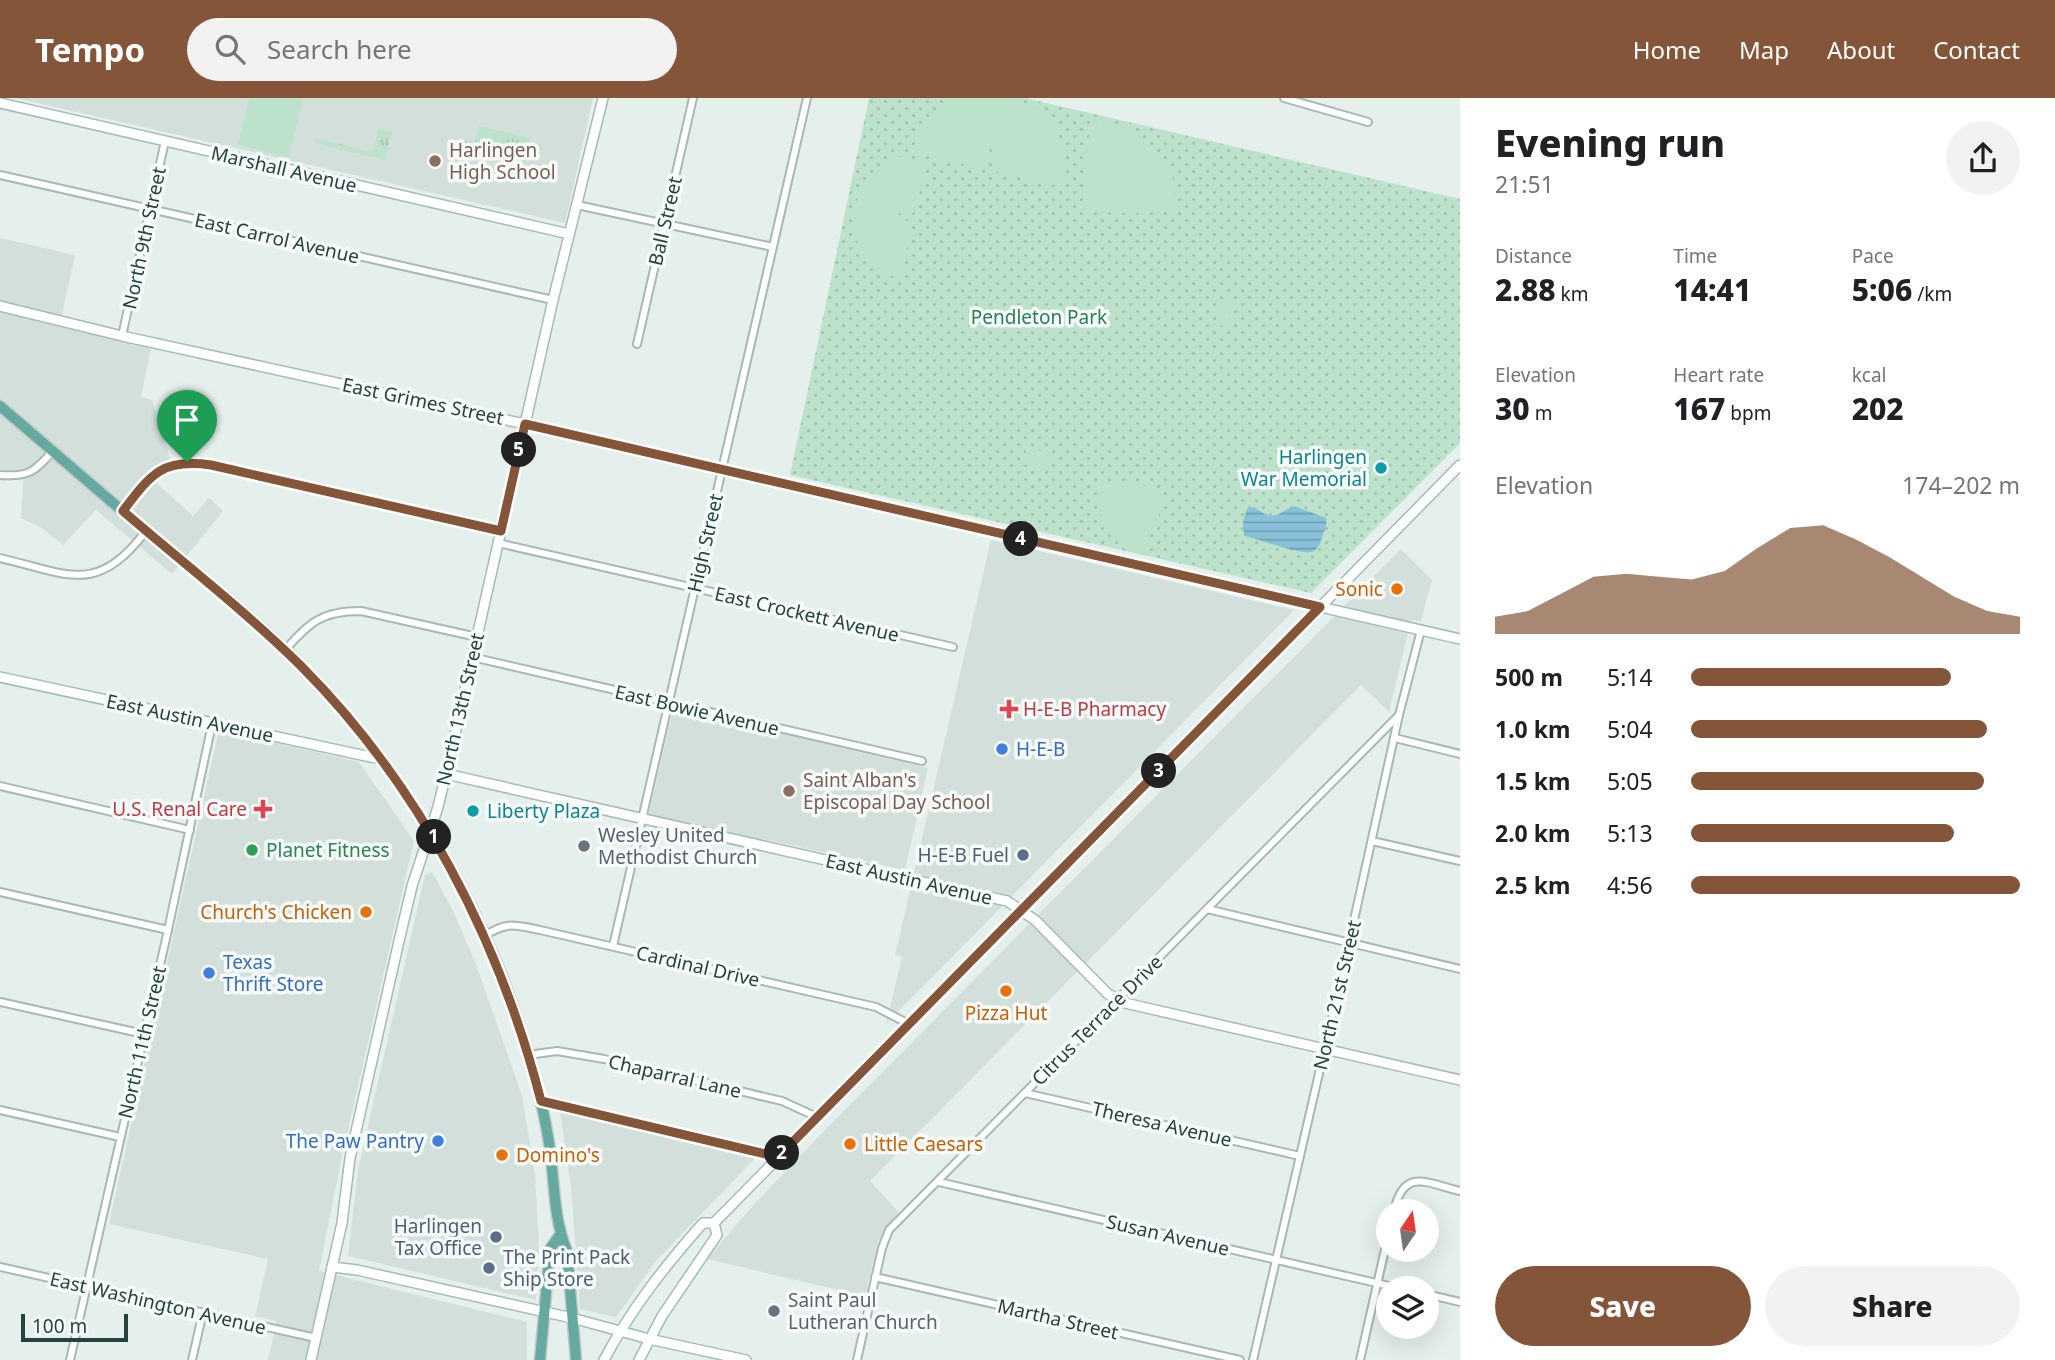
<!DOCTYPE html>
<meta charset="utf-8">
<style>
:root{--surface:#fff;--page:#f2f2f2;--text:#202124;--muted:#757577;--accent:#845539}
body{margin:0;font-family:"Noto Sans",sans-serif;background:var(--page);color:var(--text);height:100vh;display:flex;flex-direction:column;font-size:26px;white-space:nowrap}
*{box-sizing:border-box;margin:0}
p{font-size:23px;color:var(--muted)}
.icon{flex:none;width:38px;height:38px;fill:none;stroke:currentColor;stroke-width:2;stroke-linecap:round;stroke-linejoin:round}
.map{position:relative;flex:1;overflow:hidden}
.side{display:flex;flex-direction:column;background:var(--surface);width:595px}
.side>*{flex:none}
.needle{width:46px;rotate:13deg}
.fabs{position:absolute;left:1376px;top:1101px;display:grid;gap:14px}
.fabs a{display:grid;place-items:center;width:63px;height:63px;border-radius:50%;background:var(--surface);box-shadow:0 7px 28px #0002;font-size:35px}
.scale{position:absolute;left:21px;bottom:18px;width:107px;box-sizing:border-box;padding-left:7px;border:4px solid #22433f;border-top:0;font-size:19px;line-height:24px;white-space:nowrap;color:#22433f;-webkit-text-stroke:5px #f6fbf9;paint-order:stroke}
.pin{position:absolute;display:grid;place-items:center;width:60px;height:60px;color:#fff;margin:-72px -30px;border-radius:50% 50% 50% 0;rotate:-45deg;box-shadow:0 0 7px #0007}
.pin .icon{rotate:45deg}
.km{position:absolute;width:35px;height:35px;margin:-18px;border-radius:50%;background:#222;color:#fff;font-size:19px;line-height:35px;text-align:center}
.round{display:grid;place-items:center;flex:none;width:74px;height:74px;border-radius:37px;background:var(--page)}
.headline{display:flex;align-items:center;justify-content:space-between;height:119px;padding:0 35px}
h1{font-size:38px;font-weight:800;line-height:52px}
.metrics{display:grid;grid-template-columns:repeat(3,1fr);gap:10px;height:119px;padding:7px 35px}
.metrics div{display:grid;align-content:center}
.metrics b{font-size:30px;font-weight:800}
.metrics small{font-size:19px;font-weight:400}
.metrics p{font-size:19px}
.chart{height:196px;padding:14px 35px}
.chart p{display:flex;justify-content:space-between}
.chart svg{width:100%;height:126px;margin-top:7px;fill:var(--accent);opacity:.7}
.primary-button{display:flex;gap:14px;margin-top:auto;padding:14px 35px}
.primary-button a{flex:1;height:80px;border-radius:42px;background:var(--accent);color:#fff;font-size:28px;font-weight:800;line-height:80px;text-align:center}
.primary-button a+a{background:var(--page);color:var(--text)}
ul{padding:0 35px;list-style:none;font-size:23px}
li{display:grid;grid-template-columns:112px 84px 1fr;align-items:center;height:52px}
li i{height:18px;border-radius:9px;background:var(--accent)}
header{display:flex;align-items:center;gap:42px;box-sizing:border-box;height:98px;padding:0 35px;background:var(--accent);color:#fff}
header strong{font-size:33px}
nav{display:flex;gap:38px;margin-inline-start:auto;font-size:24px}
.search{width:490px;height:63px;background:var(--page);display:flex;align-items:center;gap:18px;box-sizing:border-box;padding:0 24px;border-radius:38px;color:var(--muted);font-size:26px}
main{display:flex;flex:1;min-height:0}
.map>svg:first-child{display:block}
.built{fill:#d2dfdb}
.grass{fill:url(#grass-tufts)}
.park{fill:url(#park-dots)}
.pitch{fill:#bce2cb}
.water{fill:url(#water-rules)}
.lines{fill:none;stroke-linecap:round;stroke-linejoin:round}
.street-casing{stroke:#a7b8b5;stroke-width:10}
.secondary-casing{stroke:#a2bcb7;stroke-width:12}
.primary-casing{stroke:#c1cac9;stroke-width:13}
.street{stroke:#fff;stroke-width:6}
.secondary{stroke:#fff;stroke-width:9}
.primary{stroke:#65a9a0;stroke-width:10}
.route-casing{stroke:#fff;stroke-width:14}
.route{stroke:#845539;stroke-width:9}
.education-dot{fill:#8d6e63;stroke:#f6fbf9;stroke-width:2.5}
.culture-dot{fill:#0f9aa8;stroke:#f6fbf9;stroke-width:2.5}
.food-dot{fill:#e8710a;stroke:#f6fbf9;stroke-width:2.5}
.health-dot{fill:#e0444e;stroke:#f6fbf9;stroke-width:2.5}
.shop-dot{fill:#3f7fe0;stroke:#f6fbf9;stroke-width:2.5}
.worship-dot{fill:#6b7280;stroke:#f6fbf9;stroke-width:2.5}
.leisure-dot{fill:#2e9e5b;stroke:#f6fbf9;stroke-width:2.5}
.service-dot{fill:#5c6f8a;stroke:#f6fbf9;stroke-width:2.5}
.labels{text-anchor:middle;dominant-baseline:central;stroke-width:7;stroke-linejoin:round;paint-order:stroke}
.education-label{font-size:19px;fill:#785e54;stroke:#f6fbf9;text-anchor:start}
.street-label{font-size:19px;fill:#22433f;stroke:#f6fbf9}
.park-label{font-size:19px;fill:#277e55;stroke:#f6fbf9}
.culture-label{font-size:19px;fill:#0d838f;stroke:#f6fbf9;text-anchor:end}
.food-label{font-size:19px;fill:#c56008;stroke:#f6fbf9;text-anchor:end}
.health-label{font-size:19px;fill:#be3a42;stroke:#f6fbf9;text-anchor:start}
.shop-label{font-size:19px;fill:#366cbe;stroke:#f6fbf9;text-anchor:start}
.worship-label{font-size:19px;fill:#5b616d;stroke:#f6fbf9;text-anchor:start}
.leisure-label{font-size:19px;fill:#27864d;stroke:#f6fbf9;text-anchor:start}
.service-label{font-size:19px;fill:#4e5e75;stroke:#f6fbf9;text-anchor:end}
</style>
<header>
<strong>Tempo</strong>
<div class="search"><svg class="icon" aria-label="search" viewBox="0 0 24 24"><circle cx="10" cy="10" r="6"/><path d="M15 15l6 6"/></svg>Search here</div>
<nav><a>Home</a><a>Map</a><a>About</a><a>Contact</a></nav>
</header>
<main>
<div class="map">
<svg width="1460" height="1262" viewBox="0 0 1460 1262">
<defs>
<pattern id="grass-tufts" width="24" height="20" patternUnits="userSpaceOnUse" patternTransform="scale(1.75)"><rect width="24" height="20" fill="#bce2cb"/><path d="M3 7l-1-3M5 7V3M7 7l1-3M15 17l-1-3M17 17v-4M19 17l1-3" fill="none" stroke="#a1c3af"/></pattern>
<pattern id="park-dots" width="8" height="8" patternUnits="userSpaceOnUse" patternTransform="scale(1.75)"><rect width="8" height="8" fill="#bce2cb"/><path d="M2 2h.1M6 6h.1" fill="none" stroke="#a1c3af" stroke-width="1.8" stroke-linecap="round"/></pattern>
<pattern id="water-rules" width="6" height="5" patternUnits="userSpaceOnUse" patternTransform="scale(1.75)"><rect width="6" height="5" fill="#88c1d9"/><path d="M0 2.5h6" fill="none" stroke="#6f9eb1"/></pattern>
</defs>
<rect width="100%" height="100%" fill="#e5efec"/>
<g class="built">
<path d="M15,0H593L565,125Z"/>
<path d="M0,140L75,157L59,229L151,250L141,299L152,302L174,373L155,384L193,418L209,400L223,413L172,476L96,412L63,447L42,430L21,420L24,372L11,373L0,371Z"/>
<path d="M991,442L1294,512L886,926L902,859L895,857Z"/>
<path d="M1401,451L1432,482L1421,523L1411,522L1389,614L1361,587L870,1083L899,1114L886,1129L878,1144L865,1198L707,1161L750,1111L821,1036Z"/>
<path d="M673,611L928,670L905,772L649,716Z"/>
<path d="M219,632L359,664L414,743L342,1058L319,1173L527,1224V1262H268L277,1223L255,1218L268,1161L109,1126Z"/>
<path d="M432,774L453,813L476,866L522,998L535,1076L539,1152L536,1202L348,1158L358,1072L425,777Z"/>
<path d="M560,1012L758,1057L656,1163L616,1219L580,1211L572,1098Z"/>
</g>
<g class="grass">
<path d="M479,28L530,40L524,66L463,52L465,43L475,45Z"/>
<path d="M378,31L392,34L385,62L315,45L316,40L373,54Z"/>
</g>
<path class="park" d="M869,0H1025L1460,101V345L1311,495L790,377Z"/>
<g class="pitch">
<path d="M249,0H303L289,59L238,47Z"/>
<path d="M957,0C971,0 986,0 1001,0C1049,4 1074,44 1063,89L996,74L992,69L996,52L990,51L986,67L981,70L913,55C919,29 931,10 957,0Z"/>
<path d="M1090,22L1108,24L1132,32L1154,49L1172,74L1175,110L1135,115L1090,114L1083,107Z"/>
<path d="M899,59L926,62L916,113L909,117L893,114V119L908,123L912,129L900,180C834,167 844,73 899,59Z"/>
<path d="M1221,201L1233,204L1228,229L1216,226Z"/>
<path d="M1027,350L1054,356L1050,372L1023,366Z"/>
<path d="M1101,382L1159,390L1164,398L1157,423L1143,455C1110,448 1092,413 1101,382Z"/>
</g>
<path class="water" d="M1294,408L1326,420C1327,426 1326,430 1323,436C1321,443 1319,452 1311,454C1298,456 1259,441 1244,438L1243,424L1247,411L1254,409C1275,424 1274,417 1294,408Z"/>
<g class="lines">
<g class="street-casing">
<g id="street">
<path d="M1284,0L1368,24"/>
<path d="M0,77L553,202"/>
<path d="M577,107L773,149"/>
<path d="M122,238L165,43"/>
<path d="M637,246L693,0"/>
<path d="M0,377C29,379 34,374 53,353"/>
<path d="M123,413C151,376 162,360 211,367L501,433"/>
<path d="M498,445L953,549"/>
<path d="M0,460C69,476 96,498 146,433"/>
<path d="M285,552C310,524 322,513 361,513L477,539"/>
<path d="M472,559L922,663"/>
<path d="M1395,640L1460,656"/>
<path d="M0,688L190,732"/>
<path d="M1372,743L1460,763"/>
<path d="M0,794L168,832"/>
<path d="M1207,811L1460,871"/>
<path d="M484,838C508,823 514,827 540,832L876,909L909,926"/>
<path d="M613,848L807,0"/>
<path d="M0,904L144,936"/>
<path d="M528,957L557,953L604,961L782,1003L817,1019"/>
<path d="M1025,995L1300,1058"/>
<path d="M541,1003L778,1059"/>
<path d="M0,1012L120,1039"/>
<path d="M939,1084L1398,1190"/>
<path d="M1394,1113C1404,1069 1426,1085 1460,1093"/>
<path d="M0,1169L316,1240"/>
<path d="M875,1179L1240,1262"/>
<path d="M1426,1196L1460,1204"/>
<path d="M70,1262L168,832L212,626"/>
<path d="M192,1262L203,1214"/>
<path d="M857,1262L882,1150L889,1132L1399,617"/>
<path d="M1253,1262L1349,845L1399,617L1421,532"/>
<path d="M1360,1262L1388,1138"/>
</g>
</g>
<g class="secondary-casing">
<g id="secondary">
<path d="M0,5L569,136"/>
<path d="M0,208L122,238L525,326L1460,541"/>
<path d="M0,579L380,661"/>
<path d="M446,676L1007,803L1035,822L1108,896L1125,905L1460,982"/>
<path d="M332,1169L357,1172L572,1220L649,1241L746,1262"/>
<path d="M311,1262L342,1125L350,1060L399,843L412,788L438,709L446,676L553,202L603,0"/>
<path d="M604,1262C631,1211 665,1168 703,1125H714L1460,367"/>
<path d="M639,1262L662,1218L717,1137L714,1125"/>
</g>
</g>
<g class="primary-casing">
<g id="primary">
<path d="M0,308C53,353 104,398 157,442C206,483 256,522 301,567C388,656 457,765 503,881C522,932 539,985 548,1039C555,1076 552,1118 567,1153L576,1262"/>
<path d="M540,1262L550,1151L560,1137"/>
</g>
</g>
<use href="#street" class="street"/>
<use href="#secondary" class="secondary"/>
<use href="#primary" class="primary"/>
</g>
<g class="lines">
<g class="route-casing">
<path id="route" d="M525,326L1320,509L778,1059L541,1003C499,840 419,686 300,567C244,512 182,464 123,413C151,376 162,360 211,367L501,433Z"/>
</g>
<use href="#route" class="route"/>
</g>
<g class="education-dot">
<circle cx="435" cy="63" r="7"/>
<circle cx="789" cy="693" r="7"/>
</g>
<g class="culture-dot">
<circle cx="1381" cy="370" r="7"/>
<circle cx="473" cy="713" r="7"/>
</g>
<g class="food-dot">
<circle cx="1397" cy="491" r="7"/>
<circle cx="366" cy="814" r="7"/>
<circle cx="1006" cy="893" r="7"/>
<circle cx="850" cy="1046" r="7"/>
<circle cx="502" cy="1057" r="7"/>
</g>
<g class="health-dot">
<path d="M1005.5 600.5h7v7h7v7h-7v7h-7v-7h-7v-7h7z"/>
<path d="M259.5 700.5h7v7h7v7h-7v7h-7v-7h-7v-7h7z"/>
</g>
<g class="shop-dot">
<circle cx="1002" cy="651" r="7"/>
<circle cx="209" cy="875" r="7"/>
<circle cx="438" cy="1043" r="7"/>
</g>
<g class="worship-dot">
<circle cx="584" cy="748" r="7"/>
<circle cx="774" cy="1213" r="7"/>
</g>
<circle class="leisure-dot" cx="252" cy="752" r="7"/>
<g class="service-dot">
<circle cx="1023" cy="757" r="7"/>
<circle cx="496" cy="1139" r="7"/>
<circle cx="489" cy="1170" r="7"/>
</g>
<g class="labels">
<g class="education-label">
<text x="449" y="52">Harlingen<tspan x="449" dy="22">High School</tspan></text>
<text x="803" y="682">Saint Alban's<tspan x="803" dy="22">Episcopal Day School</tspan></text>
</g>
<g class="street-label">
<text transform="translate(284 71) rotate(13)">Marshall Avenue</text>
<text transform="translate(665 123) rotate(-77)">Ball Street</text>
<text transform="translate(144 140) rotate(-78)">North 9th Street</text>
<text transform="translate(277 140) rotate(13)">East Carrol Avenue</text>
<text transform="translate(423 303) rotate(12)">East Grimes Street</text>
<text transform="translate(705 445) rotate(-77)">High Street</text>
<text transform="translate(807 516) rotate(13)">East Crockett Avenue</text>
<text transform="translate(460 611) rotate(-77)">North 13th Street</text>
<text transform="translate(697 612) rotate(13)">East Bowie Avenue</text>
<text transform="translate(190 620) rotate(12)">East Austin Avenue</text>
<text transform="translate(909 781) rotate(13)">East Austin Avenue</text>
<text transform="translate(698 868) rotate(13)">Cardinal Drive</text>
<text transform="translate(1337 897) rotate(-77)">North 21st Street</text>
<text transform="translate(1097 922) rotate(-45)">Citrus Terrace Drive</text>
<text transform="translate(142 944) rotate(-77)">North 11th Street</text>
<text transform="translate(675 978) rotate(13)">Chaparral Lane</text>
<text transform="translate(1162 1026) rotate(13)">Theresa Avenue</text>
<text transform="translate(1168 1137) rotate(13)">Susan Avenue</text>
<text transform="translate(158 1205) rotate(13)">East Washington Avenue</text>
<text transform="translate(1058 1221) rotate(13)">Martha Street</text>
</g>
<g class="park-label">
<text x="1039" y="219">Pendleton Park</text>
</g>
<g class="culture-label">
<text x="1367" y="359">Harlingen<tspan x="1367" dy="22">War Memorial</tspan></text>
<text x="487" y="713" text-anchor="start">Liberty Plaza</text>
</g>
<g class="food-label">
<text x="1383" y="491">Sonic</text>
<text x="352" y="814">Church's Chicken</text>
<text x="1006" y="915" text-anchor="middle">Pizza Hut</text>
<text x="864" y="1046" text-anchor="start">Little Caesars</text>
<text x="516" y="1057" text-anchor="start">Domino's</text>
</g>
<g class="health-label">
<text x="1023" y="611">H-E-B Pharmacy</text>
<text x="247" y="711" text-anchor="end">U.S. Renal Care</text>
</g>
<g class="shop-label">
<text x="1016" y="651">H-E-B</text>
<text x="223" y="864">Texas<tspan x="223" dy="22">Thrift Store</tspan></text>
<text x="424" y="1043" text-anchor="end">The Paw Pantry</text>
</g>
<g class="worship-label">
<text x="598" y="737">Wesley United<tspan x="598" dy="22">Methodist Church</tspan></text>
<text x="788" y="1202">Saint Paul<tspan x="788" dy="22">Lutheran Church</tspan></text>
</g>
<g class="leisure-label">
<text x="266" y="752">Planet Fitness</text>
</g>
<g class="service-label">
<text x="1009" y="757">H-E-B Fuel</text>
<text x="482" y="1128">Harlingen<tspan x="482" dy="22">Tax Office</tspan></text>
<text x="503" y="1159" text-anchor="start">The Print Pack<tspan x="503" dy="22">Ship Store</tspan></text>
</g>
</g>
</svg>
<div class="fabs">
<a><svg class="needle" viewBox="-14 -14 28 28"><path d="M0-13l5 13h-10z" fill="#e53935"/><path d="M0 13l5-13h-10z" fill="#757577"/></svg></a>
<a><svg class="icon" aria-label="layers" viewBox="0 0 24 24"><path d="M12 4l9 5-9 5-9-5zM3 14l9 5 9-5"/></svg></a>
</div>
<div class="scale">100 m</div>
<div class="pin" style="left:187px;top:364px;background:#1e9e55"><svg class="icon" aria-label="arrive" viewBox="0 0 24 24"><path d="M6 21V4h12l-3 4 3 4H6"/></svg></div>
<b class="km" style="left:434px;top:739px">1</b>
<b class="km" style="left:782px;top:1055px">2</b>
<b class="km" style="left:1159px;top:673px">3</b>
<b class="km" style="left:1021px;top:441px">4</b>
<b class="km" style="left:519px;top:352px">5</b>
</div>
<section class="side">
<div class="headline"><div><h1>Evening run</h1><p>21:51</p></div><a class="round"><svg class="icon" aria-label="share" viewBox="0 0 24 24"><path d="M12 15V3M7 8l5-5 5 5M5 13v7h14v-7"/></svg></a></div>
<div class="metrics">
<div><p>Distance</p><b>2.88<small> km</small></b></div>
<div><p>Time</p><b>14:41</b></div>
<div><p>Pace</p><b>5:06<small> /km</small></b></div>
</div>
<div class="metrics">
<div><p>Elevation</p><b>30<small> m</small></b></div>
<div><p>Heart rate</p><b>167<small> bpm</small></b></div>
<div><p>kcal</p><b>202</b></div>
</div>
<div class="chart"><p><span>Elevation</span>174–202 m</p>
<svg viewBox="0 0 160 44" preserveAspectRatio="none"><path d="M0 44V38L10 36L20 30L30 24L40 23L50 24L60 25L70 22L80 14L90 7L100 6L110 11L120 17L130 24L140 31L150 36L160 38V44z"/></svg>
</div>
<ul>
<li><b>500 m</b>5:14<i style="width:79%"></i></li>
<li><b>1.0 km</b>5:04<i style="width:90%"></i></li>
<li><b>1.5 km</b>5:05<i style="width:89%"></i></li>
<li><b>2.0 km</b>5:13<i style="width:80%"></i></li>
<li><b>2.5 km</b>4:56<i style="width:100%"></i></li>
</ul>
<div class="primary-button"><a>Save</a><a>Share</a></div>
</section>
</main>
